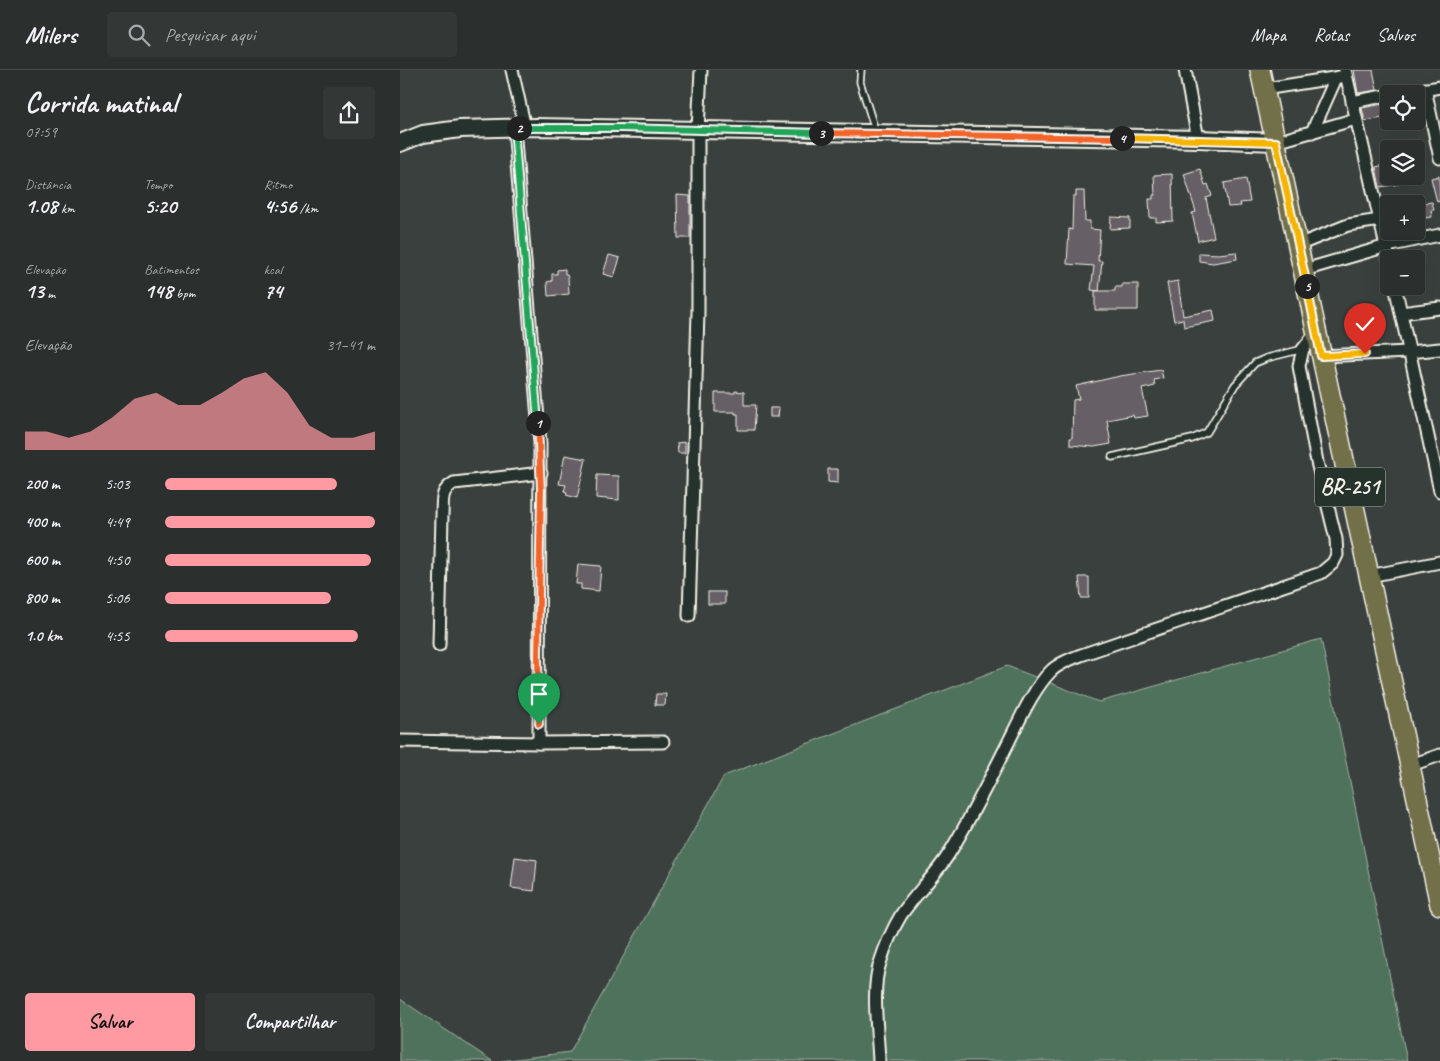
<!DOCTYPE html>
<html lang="pt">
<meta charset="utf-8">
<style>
:root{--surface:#2b302e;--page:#333836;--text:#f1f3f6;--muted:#a6a9aa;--line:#474b4a;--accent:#ff9aa2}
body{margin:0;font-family:Caveat,sans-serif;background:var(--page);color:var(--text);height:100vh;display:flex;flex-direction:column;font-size:19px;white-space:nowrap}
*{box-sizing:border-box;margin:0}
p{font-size:16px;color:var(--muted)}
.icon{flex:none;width:28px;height:28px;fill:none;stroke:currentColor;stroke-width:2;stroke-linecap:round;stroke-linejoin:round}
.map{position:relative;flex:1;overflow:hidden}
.side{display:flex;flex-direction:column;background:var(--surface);width:400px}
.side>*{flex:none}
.tools{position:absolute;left:980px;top:15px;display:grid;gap:10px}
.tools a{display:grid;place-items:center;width:45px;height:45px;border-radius:5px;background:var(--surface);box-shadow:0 5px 20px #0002,0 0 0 1px var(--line);font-size:25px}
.pin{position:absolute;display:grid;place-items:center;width:42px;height:42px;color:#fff;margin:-51px -21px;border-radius:50% 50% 50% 0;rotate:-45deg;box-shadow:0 0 5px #0007}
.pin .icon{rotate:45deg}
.km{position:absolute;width:25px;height:25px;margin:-12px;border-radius:50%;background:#222;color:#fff;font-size:14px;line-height:25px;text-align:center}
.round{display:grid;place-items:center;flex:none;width:52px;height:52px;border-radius:5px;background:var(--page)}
.head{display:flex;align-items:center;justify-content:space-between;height:85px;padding:0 25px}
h1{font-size:28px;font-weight:800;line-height:38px}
.figures{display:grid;grid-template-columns:repeat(3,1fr);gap:8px;height:85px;padding:5px 25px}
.figures div{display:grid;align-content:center}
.figures b{font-size:21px;font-weight:800}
.figures small{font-size:14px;font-weight:400}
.figures p{font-size:14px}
.chart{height:140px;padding:10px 25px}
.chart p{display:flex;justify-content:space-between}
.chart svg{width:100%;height:90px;margin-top:5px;fill:var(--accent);opacity:.7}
.action{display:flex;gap:10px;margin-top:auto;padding:10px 25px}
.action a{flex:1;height:58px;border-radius:5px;background:var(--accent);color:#111;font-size:20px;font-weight:800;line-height:58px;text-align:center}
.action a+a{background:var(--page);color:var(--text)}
ul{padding:0 25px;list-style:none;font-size:16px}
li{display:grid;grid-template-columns:80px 60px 1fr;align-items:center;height:38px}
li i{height:12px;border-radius:6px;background:var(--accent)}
header{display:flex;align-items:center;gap:30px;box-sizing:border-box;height:70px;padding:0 25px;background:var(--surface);border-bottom:1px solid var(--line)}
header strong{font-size:24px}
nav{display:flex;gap:28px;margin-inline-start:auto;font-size:18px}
.search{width:350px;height:45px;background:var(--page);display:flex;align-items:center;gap:12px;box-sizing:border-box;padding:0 18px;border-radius:5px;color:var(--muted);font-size:19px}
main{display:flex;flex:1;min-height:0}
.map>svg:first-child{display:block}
.green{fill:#50725d;stroke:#a2b2a2}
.building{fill:#665e65;stroke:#f4f1e8}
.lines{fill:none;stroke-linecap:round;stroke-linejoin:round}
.lane-casing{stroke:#f4f1e8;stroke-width:9}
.street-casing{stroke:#f4f1e8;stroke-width:15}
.secondary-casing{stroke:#f4f1e8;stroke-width:20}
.primary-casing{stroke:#f4f1e8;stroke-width:22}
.lane{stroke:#26332d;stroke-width:5.5}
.street{stroke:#26332d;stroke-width:11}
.secondary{stroke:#26332d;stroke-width:16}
.primary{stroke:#71704a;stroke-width:19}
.split-1-casing{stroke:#fff;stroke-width:10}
.split-2-casing{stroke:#fff;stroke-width:10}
.split-3-casing{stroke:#fff;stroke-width:10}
.split-4-casing{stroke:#fff;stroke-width:10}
.split-5-casing{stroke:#fff;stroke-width:10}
.split-6-casing{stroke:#fff;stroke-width:10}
.split-1{stroke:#f0652b;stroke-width:6}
.split-2{stroke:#22a559;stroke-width:6}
.split-3{stroke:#22a559;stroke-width:6}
.split-4{stroke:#f0652b;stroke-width:6}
.split-5{stroke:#f5b400;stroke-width:6}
.split-6{stroke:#f5b400;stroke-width:6}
.labels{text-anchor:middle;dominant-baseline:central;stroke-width:4;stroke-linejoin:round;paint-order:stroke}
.shield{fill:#26332d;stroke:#b6b8b0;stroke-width:1}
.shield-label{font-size:22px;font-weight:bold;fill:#f4f1e8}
</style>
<header>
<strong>Milers</strong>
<div class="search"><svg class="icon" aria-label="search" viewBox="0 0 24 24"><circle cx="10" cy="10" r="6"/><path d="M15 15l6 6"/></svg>Pesquisar aqui</div>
<nav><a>Mapa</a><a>Rotas</a><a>Salvos</a></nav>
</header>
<main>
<section class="side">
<div class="head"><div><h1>Corrida matinal</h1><p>07:59</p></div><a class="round"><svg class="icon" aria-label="share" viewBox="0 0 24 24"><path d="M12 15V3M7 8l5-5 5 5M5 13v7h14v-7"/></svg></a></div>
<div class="figures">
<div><p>Distância</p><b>1.08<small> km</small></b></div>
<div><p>Tempo</p><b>5:20</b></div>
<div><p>Ritmo</p><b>4:56<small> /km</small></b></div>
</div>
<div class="figures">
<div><p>Elevação</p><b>13<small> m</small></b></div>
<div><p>Batimentos</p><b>148<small> bpm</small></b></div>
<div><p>kcal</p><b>74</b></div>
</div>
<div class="chart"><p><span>Elevação</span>31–41 m</p>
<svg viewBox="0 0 160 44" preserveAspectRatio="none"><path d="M0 44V35L10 35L20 38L30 35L40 28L50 19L60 16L70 22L80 22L90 16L100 9L110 6L120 16L130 32L140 38L150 38L160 35V44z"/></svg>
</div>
<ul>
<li><b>200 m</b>5:03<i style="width:82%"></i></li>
<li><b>400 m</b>4:49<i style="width:100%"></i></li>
<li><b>600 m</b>4:50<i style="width:98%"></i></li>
<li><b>800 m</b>5:06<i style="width:79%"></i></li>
<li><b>1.0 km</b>4:55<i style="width:92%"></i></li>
</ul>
<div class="action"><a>Salvar</a><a>Compartilhar</a></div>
</section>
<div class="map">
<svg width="1040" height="991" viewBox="0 0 1040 991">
<rect width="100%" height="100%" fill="#39403e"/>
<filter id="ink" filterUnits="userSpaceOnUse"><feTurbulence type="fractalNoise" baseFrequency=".02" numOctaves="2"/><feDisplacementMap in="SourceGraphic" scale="10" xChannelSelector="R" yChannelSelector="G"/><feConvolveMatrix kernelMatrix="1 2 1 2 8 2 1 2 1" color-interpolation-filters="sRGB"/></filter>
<g filter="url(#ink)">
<g class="green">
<path d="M921,569L1007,991H101L170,982L324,706L607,596L699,632Z"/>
<path d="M0,929L92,991H0Z"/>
</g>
<g class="building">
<path d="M954,0H973L977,20L958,23Z"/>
<path d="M989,33V47L965,51L962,38Z"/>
<path d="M989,94V106H998L999,114L980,117L976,97Z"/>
<path d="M800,99L805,115L808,114L812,126L806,128L814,167L798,171L792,143L796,142L784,104Z"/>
<path d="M772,104L773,151L756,152V148H750L749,129H753V125H755L754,105Z"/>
<path d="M1039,106L1040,131L1037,132L1031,108Z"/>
<path d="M846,109L850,132L840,133L841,136L828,137L824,113Z"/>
<path d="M676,121H684L685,151H690V159L700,160L698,191H702L699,221L691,220L694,196L667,194L669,159L672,160L673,126H676Z"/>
<path d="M277,125L290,126V168H278Z"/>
<path d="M1032,132L1034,140H1031L1032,147L1017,149L1016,134Z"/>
<path d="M711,147L730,148V158L710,159Z"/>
<path d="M836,182L837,189L813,193L799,191V183L819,184Z"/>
<path d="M209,185L220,188L214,207L203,204Z"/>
<path d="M165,199V204H167L168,207L169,224L148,226L147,212L152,211V204H157V200Z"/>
<path d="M778,211L783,246L813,240L815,251L784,257L783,249L774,251L767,213Z"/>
<path d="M722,214H738V240H695V221H715V217H722Z"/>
<path d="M761,300L763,308L754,310L755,316L742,319L748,346L734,348L733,345L707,350L711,374L694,377L670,375V368H672L673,330L679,329L676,316L720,306Z"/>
<path d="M335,321L344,322V335H356L354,360H338V344H335V342H315V323H335Z"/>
<path d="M370,338H379L378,347H370Z"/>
<path d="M285,372V383H278L277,373Z"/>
<path d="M165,385L186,389L177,428L166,425L167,422L164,421L166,415L159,414Z"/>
<path d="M428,399H438V413L428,412Z"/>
<path d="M197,405L219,406V430L196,428Z"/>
<path d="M178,494L201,496L199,521L181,519V514H176Z"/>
<path d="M679,507H689V528H681Z"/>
<rect x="308" y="522" width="17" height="12"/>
<path d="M256,624H266L265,635H255Z"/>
<path d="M115,787L137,790L134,821L111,818Z"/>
</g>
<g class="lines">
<g class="lane-casing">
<g id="lane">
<path d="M461,0L460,12L475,60"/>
<path d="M712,387L792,369L807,362L835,315L855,293L867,288L903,279"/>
</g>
</g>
<g class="street-casing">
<g id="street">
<path d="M112,0L125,58"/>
<path d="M785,0L798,69"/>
<path d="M945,0L989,189"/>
<path d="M864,19L946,6"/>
<path d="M1025,19L1040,88"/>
<path d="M999,24L1040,17"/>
<path d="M952,32L989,25"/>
<path d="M912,62L936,8"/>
<path d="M876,72L956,49"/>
<path d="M898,175L948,155L980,150"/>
<path d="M904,200L987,176L1040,165"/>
<path d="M995,216L1040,421"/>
<path d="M1001,243L1040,238"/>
<path d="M921,286L1008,282L1040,279"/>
<path d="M969,506L1040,492"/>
<path d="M289,546L298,242V60L301,0"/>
<path d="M39,575L42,445C43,430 40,421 54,413L141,403"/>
<path d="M0,671L139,673L140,373L114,58"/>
<path d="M139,673L263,672"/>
<path d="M1011,695L1040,685"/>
<path d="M479,991C478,963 471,919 480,893C485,877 492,860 501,845C516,823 536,805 550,782C572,746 591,707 610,669C621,647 634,618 651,601C659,593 671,589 681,585L921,503L933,493L937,485L936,469L917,392L899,296L903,279L917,262"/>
</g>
</g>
<g class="secondary-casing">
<path id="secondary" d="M0,73L23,64L60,59L136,57L798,69L876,72"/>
</g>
<g class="primary-casing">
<path id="primary" d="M860,0L1040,835"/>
</g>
<use href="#lane" class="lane"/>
<use href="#street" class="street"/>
<use href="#secondary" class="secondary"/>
<use href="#primary" class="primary"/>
</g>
</g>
<g class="lines" filter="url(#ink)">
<g class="split-1-casing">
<path id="split-1" d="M138,353L141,421L138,585L139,654"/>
</g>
<g class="split-2-casing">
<path id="split-2" d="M119,58H114L138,353"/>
</g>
<g class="split-3-casing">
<path id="split-3" d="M119,58H221L421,63"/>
</g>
<g class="split-4-casing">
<path id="split-4" d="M421,63L722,68"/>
</g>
<g class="split-5-casing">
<path id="split-5" d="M722,68L876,72L907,216"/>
</g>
<g class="split-6-casing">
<path id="split-6" d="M907,216L921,286L965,284"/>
</g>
<use href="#split-1" class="split-1"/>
<use href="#split-2" class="split-2"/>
<use href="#split-3" class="split-3"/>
<use href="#split-4" class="split-4"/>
<use href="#split-5" class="split-5"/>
<use href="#split-6" class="split-6"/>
</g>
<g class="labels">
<rect class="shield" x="915" y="397.5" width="70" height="39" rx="4"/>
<g class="shield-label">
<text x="950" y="417">BR-251</text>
</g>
</g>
</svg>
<div class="tools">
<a><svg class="icon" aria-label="locate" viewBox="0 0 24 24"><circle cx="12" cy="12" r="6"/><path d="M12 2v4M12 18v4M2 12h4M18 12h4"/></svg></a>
<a><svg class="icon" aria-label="layers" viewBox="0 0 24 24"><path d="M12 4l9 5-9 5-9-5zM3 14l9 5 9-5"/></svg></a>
<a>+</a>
<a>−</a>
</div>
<div class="pin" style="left:139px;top:654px;background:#1e9e55"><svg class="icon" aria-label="arrive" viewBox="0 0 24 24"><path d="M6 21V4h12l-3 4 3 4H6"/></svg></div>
<div class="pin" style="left:965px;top:284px;background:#d93025"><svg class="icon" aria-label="check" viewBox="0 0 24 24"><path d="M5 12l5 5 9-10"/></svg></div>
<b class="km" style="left:138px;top:353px">1</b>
<b class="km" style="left:119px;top:58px">2</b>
<b class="km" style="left:421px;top:63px">3</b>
<b class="km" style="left:722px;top:68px">4</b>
<b class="km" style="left:907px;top:216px">5</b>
</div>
</main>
